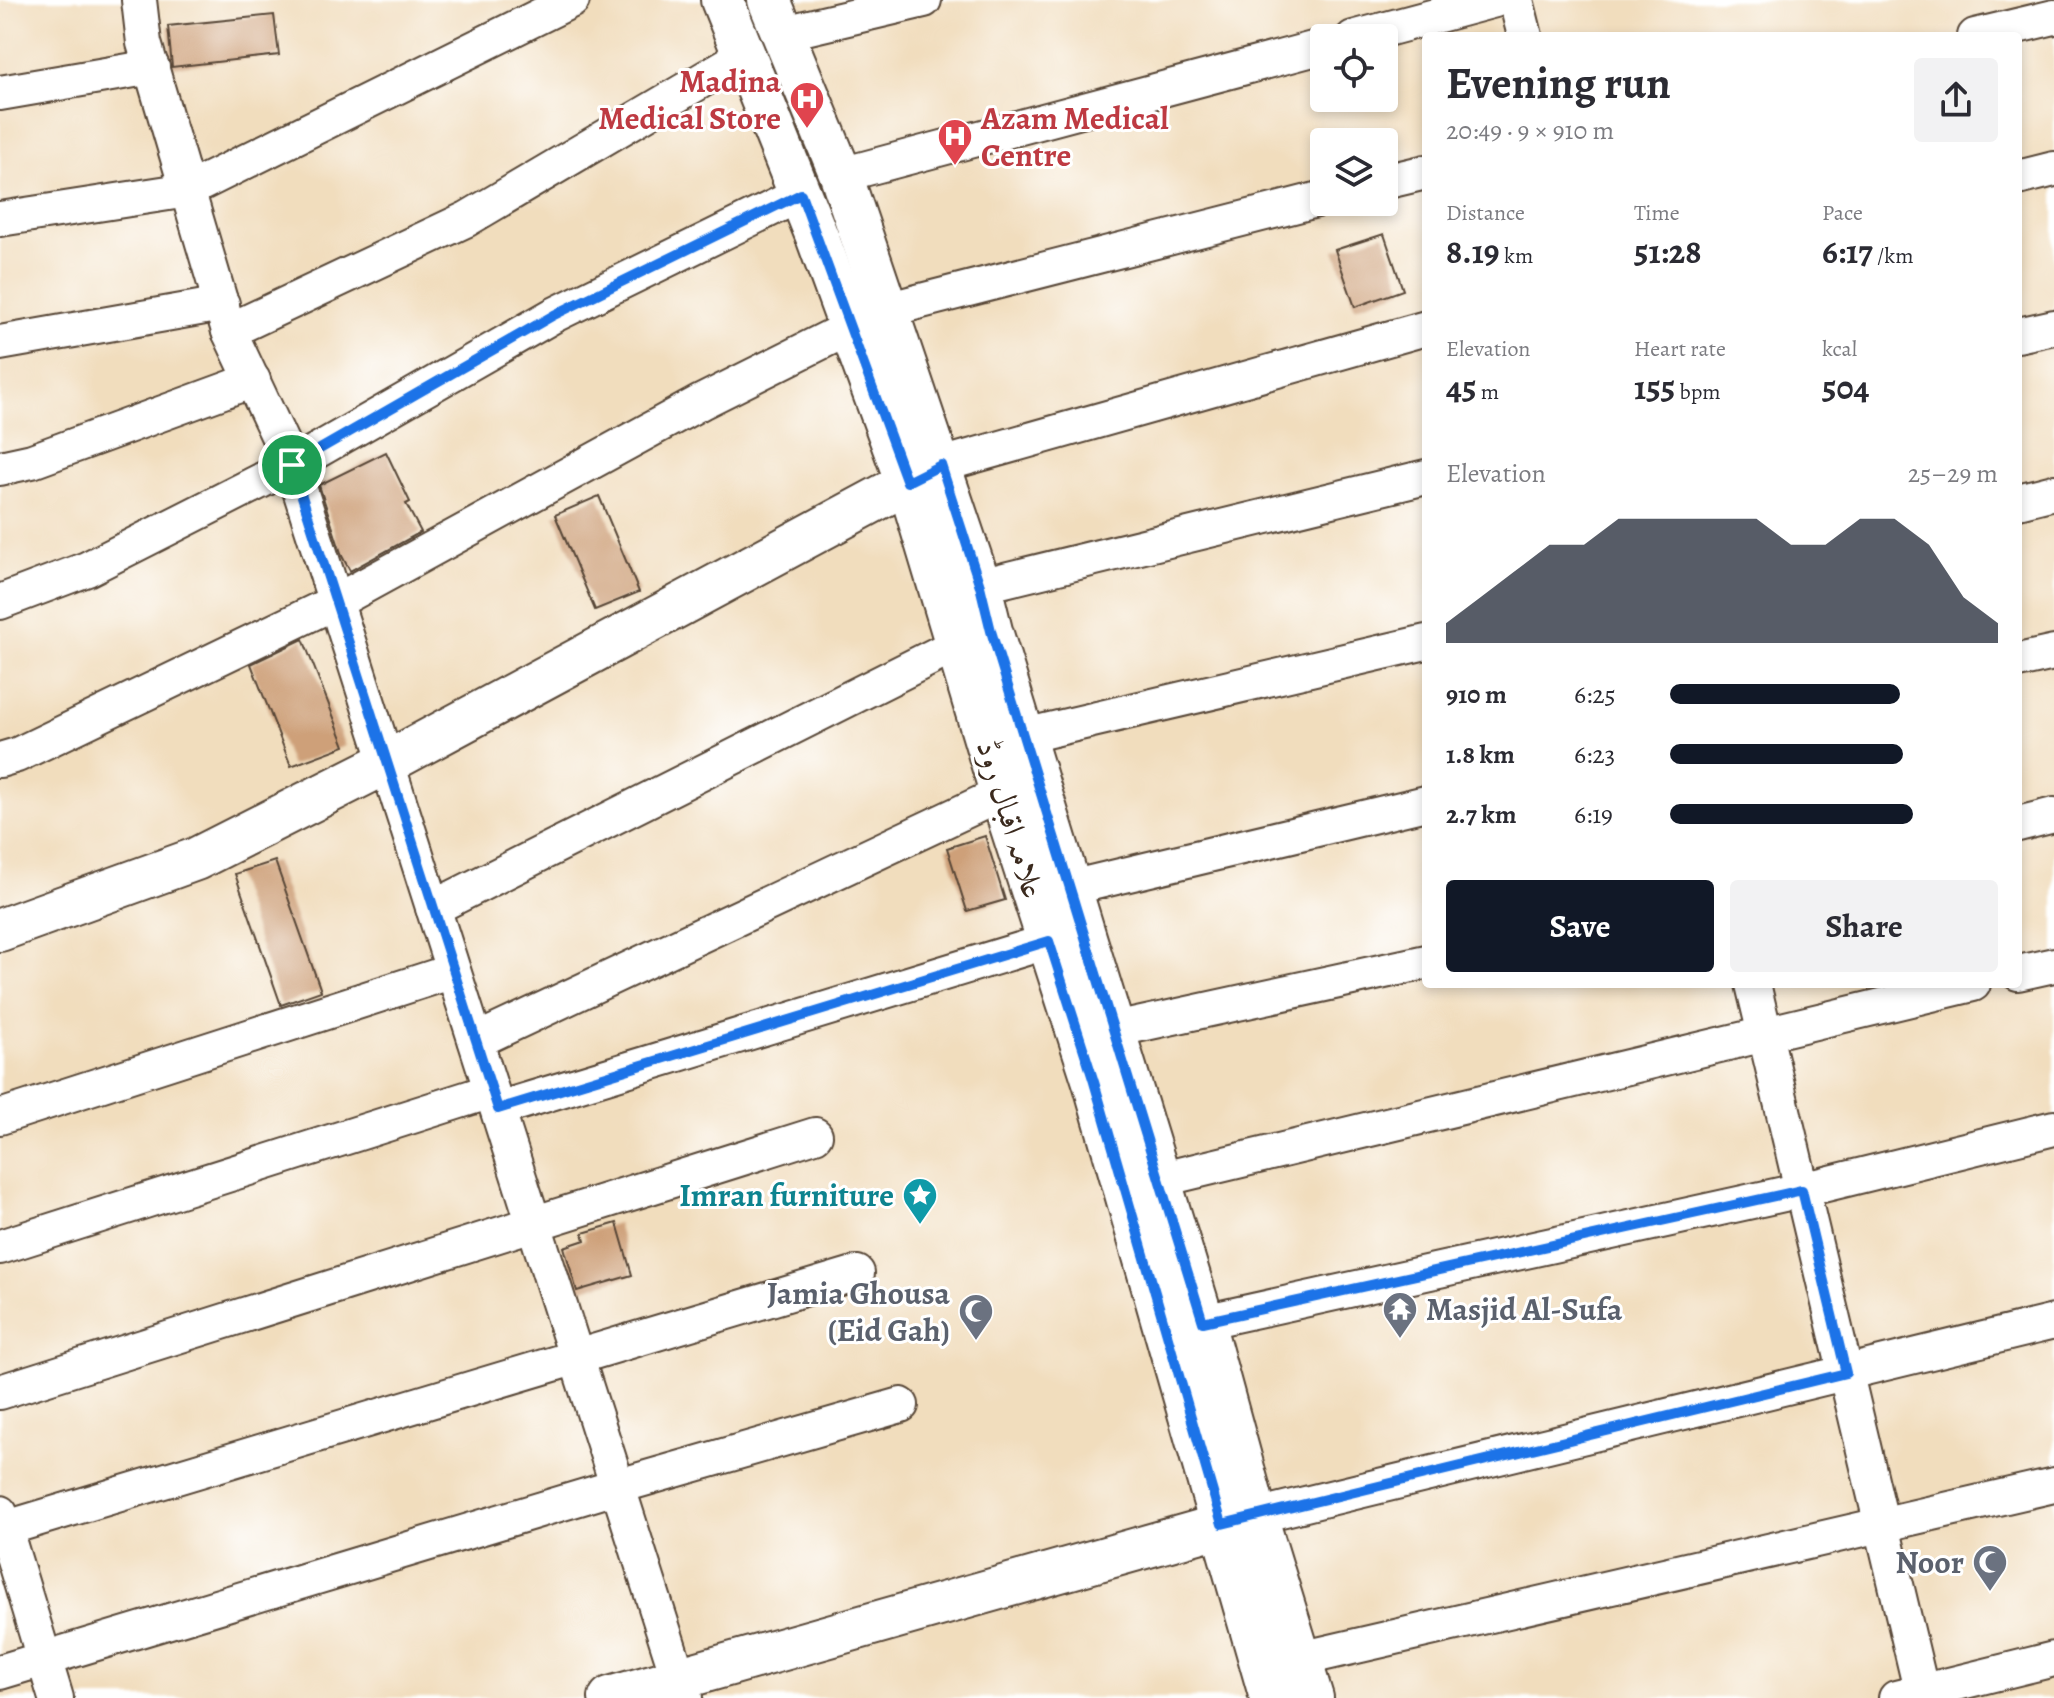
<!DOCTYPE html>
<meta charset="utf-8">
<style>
:root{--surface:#fff;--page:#f2f2f3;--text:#2b2b33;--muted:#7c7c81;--accent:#111827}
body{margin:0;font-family:Alegreya,Amiri,serif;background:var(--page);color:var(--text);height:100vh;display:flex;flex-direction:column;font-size:30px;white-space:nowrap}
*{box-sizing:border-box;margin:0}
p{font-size:26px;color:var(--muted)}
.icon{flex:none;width:44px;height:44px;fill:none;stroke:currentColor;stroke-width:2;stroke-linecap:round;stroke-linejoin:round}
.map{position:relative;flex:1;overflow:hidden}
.details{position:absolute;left:1422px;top:32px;width:600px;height:956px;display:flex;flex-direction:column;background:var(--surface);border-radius:8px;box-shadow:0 4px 12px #0003}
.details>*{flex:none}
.controls{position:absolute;left:1310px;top:24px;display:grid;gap:16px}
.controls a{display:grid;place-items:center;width:88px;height:88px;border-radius:8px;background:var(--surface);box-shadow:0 4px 12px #0003;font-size:40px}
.pin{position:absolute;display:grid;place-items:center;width:68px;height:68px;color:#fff;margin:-34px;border:4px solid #fff;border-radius:50%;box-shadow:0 2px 8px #0007}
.round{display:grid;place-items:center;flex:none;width:84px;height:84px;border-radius:8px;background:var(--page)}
.overview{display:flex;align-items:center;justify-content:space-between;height:136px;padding:0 24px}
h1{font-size:44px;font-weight:700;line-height:60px}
.figures{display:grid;grid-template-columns:repeat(3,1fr);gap:12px;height:136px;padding:8px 24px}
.figures div{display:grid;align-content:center}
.figures b{font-size:34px;font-weight:700}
.figures small{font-size:22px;font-weight:400}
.figures p{font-size:22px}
.chart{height:224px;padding:16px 24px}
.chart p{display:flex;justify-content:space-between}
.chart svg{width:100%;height:144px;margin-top:8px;fill:var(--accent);opacity:.7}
.button{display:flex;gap:16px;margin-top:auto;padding:16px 24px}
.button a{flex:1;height:92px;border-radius:8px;background:var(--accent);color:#fff;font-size:32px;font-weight:700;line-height:92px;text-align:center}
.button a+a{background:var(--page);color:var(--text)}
ul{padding:0 24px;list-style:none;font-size:26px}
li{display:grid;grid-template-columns:128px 96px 1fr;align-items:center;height:60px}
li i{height:20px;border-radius:10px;background:var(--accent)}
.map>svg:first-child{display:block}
.building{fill:#cea079}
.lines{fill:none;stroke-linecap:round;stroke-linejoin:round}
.minor-casing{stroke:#564536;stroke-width:38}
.tertiary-casing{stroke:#564536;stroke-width:46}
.minor{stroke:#fff;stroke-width:34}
.tertiary{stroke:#fff;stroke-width:42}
.route-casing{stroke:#fff;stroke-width:16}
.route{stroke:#1a73e8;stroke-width:10}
.labels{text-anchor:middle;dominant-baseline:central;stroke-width:6;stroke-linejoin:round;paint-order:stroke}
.health-label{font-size:32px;font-weight:bold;fill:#be3a42;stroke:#fff;text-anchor:end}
.street-label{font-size:32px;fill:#3b2a1e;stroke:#fff}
.culture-label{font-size:32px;font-weight:bold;fill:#0d838f;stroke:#fff;text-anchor:end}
.worship-label{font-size:32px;font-weight:bold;fill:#5b616d;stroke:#fff;text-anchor:end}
</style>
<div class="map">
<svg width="2054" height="1698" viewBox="0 0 2054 1698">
<rect width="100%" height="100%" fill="#fff"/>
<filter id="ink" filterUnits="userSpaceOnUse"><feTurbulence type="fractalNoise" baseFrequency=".0125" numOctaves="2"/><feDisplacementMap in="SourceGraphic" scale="16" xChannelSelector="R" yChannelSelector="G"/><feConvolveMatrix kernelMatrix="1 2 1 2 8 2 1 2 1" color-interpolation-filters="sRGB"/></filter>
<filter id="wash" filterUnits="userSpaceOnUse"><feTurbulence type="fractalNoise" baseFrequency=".006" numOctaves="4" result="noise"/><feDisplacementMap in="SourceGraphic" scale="32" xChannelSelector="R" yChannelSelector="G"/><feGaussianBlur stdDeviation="1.8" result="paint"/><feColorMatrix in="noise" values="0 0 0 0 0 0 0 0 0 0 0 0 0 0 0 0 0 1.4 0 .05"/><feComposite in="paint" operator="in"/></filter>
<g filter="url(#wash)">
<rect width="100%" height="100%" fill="#f1ddbd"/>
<g id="blocks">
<g class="building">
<path d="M274,15L279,55L172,67L168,26Z"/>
<path d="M1384,234L1403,290L1355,307L1335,250Z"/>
<path d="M386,452L410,502L406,504L421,532L350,571L342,556L319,485Z"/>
<path d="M599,496L639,592L595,610L555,515Z"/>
<path d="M303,639L345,746L291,766L251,664Z"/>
<path d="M985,836L1005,900L967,911L947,848Z"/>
<path d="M275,861L321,991L281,1005L235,874Z"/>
<path d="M617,1223L632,1275L577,1291L564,1247L585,1240L583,1233Z"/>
</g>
</g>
</g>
<g filter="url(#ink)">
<use href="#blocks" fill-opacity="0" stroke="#564536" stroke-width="2"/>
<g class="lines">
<g class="minor-casing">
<g id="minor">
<path d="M139,0L144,43L229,331L292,465L685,1698"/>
<path d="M1516,0L1525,36"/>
<path d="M784,33L924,0"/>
<path d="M1975,36L2054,17"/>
<path d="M1353,38L1495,0"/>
<path d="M0,93L152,67"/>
<path d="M841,175L1324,46"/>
<path d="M2018,178L2054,169"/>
<path d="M1384,182L1426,172"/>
<path d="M0,219L188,190L572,0"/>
<path d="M886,310L1324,198"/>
<path d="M229,331L467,219L743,56"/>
<path d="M2018,335L2054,327"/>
<path d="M0,343L222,304"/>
<path d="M941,465L1426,328"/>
<path d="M0,468L32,461L253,380"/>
<path d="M2018,501L2054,492"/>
<path d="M980,586L1426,477"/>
<path d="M0,602L87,569L292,465L554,315L801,194"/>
<path d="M2018,661L2054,653"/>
<path d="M1024,736L1426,642"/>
<path d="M0,760L17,755L335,602L701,402L851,327"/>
<path d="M2018,824L2054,815"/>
<path d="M1070,888L1426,803"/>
<path d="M433,908L958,644"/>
<path d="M2018,973L2054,965"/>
<path d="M1753,984L1923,1698"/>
<path d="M1114,1030L1426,962"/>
<path d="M476,1041L1003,793"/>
<path d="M498,1109L1049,941"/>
<path d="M0,1117L453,971"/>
<path d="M1158,1180L1973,984"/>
<path d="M0,1247L491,1091"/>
<path d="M1203,1322L1802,1190L2054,1128"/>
<path d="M0,1392L815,1135"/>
<path d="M0,1513L56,1698"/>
<path d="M1256,1516L2054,1322"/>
<path d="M0,1530L857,1273"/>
<path d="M1300,1659L2054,1485"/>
<path d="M0,1672L619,1486L901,1405"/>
<path d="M1896,1698L2054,1659"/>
</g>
</g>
<g class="tertiary-casing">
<g id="tertiary">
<path d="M722,0L818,239L914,502L1009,819L1094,1082L1271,1698"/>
<path d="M769,0L841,175L980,586L991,631L1203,1322L1256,1516L1312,1698"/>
<path d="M0,930L196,859L386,763L933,469"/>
<path d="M610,1698L1247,1518"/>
</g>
</g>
<use href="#minor" class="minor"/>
<use href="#tertiary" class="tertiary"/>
</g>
</g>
<g class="lines" filter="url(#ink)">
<g class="route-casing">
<path id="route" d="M801,194L907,482L941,465L980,586L991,631L1203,1322L1802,1190L1846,1373L1222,1524L1094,1082L1049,941L498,1109L292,465L554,315Z"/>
</g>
<use href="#route" class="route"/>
</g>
<defs>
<g id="hospital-pin" transform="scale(1.8)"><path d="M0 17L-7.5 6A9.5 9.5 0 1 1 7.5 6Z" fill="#e0444e" stroke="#fff"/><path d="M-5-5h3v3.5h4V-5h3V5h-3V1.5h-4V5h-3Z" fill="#fff"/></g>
<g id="sight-pin" transform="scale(1.8)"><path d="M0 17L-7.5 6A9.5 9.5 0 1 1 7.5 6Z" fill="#0f9aa8" stroke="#fff"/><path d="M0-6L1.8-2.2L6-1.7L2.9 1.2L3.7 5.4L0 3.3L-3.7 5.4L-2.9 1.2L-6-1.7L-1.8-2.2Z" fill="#fff"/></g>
<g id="temple-pin" transform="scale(1.8)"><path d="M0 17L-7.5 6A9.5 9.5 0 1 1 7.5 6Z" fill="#6b7280" stroke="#fff"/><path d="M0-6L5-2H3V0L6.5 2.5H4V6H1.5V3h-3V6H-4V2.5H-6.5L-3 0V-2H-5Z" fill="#fff"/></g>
<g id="mosque-pin" transform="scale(1.8)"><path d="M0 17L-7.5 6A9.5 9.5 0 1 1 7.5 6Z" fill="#6b7280" stroke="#fff"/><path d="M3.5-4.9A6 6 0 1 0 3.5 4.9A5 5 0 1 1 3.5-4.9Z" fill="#fff"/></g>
</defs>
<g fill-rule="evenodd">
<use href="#hospital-pin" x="807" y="99"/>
<use href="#hospital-pin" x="955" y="136"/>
<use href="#sight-pin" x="920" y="1195"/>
<use href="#temple-pin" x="1400" y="1309"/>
<use href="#mosque-pin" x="976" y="1311"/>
<use href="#mosque-pin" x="1990" y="1562"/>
</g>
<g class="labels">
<g class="health-label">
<text x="781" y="81">Madina<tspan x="781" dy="37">Medical Store</tspan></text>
<text x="981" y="118" text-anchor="start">Azam Medical<tspan x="981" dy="37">Centre</tspan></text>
</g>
<g class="street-label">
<text transform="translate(1011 819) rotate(73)">علامہ اقبال روڈ</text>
</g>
<g class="culture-label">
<text x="894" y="1195">Imran furniture</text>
</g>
<g class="worship-label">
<text x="950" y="1293">Jamia Ghousa<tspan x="950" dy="37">(Eid Gah)</tspan></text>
<text x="1426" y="1309" text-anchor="start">Masjid Al-Sufa</text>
<text x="1964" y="1562">Noor</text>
</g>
</g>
</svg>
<div class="controls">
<a><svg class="icon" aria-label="locate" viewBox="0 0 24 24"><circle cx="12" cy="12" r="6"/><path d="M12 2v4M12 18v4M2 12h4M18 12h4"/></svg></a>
<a><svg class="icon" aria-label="layers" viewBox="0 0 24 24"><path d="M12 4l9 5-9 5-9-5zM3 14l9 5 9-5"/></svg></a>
</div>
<div class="pin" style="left:292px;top:465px;background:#1e9e55"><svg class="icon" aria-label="arrive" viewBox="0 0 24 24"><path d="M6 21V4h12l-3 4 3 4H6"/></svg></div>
<section class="details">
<div class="overview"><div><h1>Evening run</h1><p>20:49 · 9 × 910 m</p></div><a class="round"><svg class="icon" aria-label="share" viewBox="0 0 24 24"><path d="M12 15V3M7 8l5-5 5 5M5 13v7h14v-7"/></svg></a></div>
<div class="figures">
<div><p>Distance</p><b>8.19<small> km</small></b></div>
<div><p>Time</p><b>51:28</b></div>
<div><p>Pace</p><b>6:17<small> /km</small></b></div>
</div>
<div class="figures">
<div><p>Elevation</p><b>45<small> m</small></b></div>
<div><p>Heart rate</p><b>155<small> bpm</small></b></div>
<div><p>kcal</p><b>504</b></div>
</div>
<div class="chart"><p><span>Elevation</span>25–29 m</p>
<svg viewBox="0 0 160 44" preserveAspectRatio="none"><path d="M0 44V38L10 30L20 22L30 14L40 14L50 6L60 6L70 6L80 6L90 6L100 14L110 14L120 6L130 6L140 14L150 30L160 38V44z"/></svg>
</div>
<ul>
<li><b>910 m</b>6:25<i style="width:70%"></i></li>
<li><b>1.8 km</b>6:23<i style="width:71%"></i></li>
<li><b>2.7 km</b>6:19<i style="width:74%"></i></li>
</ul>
<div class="button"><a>Save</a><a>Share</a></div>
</section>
</div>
